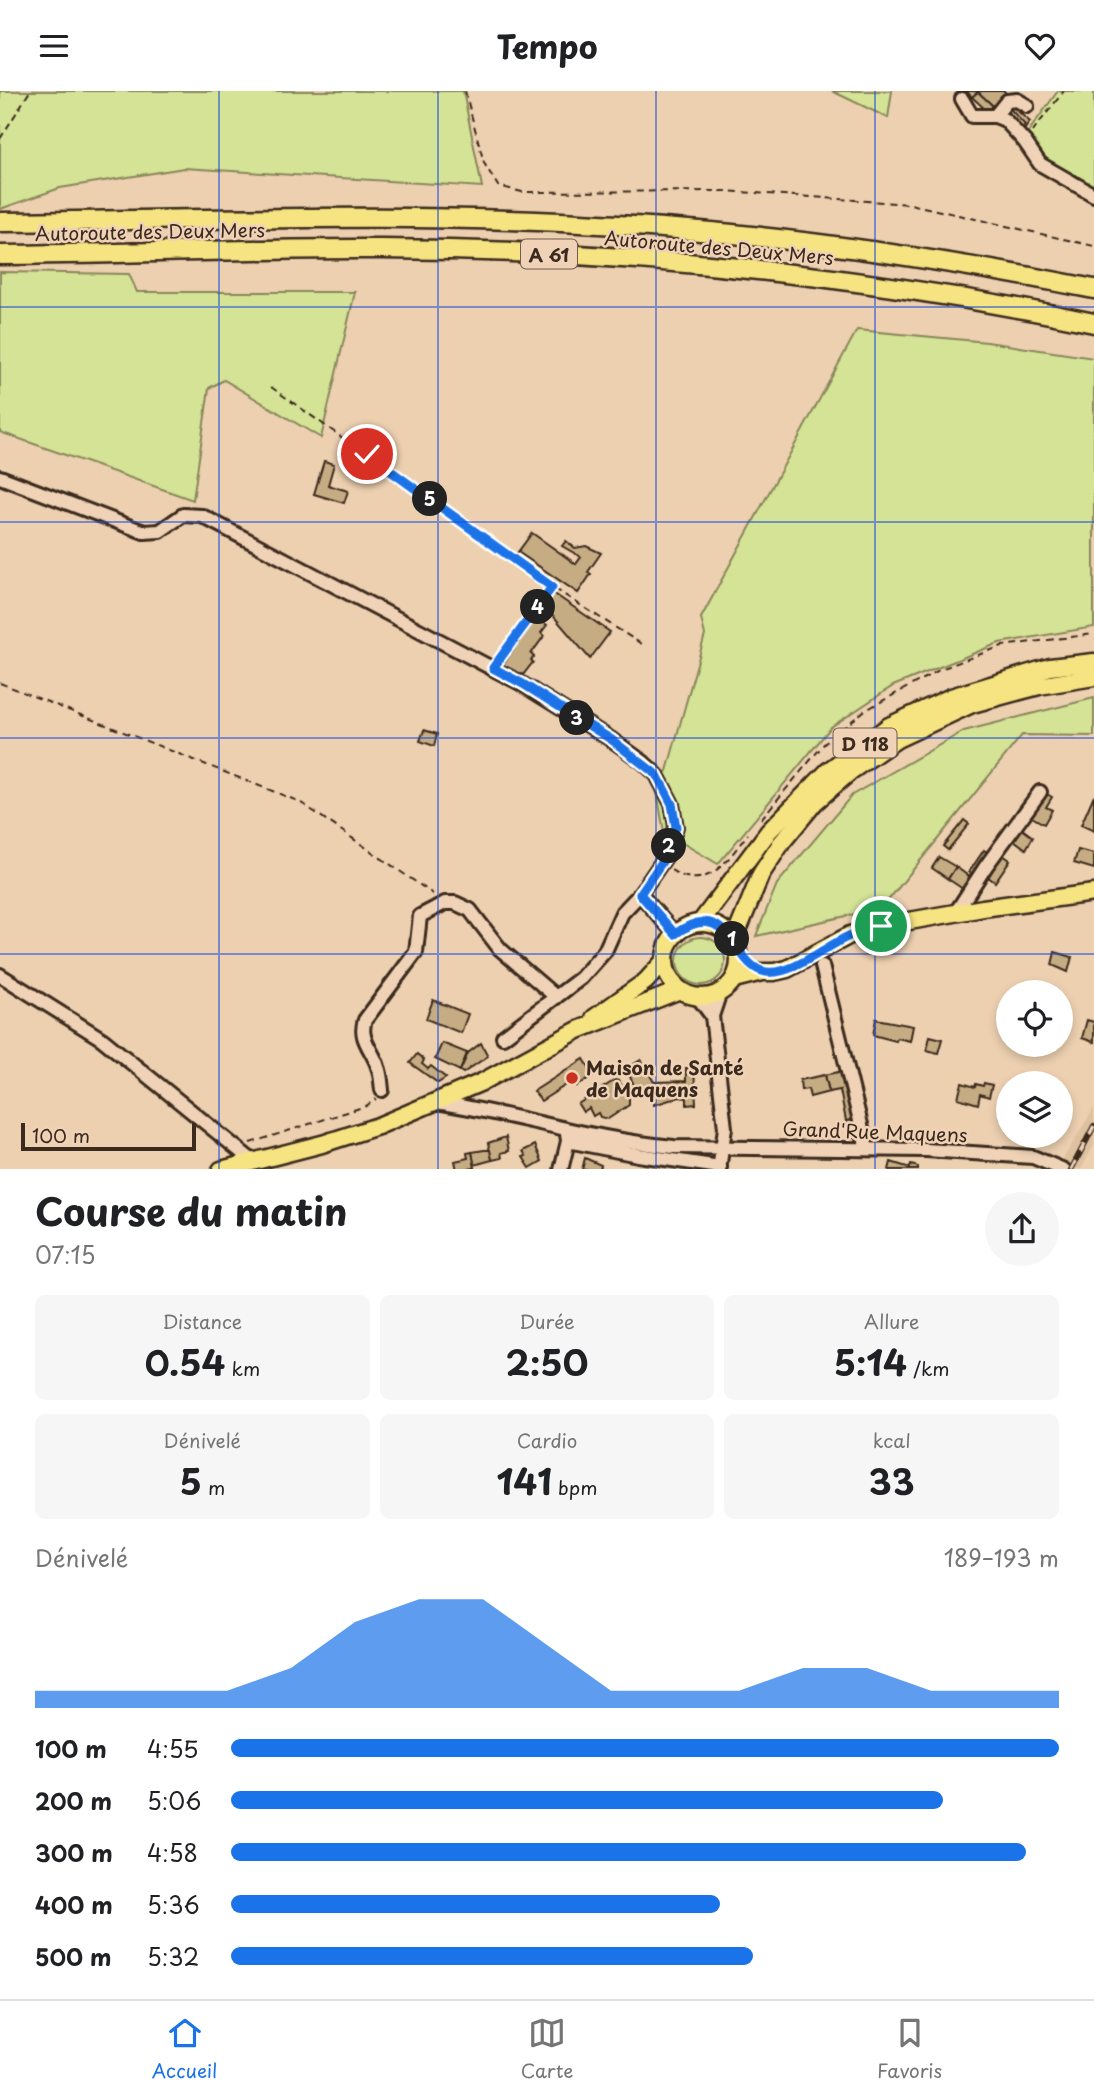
<!DOCTYPE html>
<html lang="fr">
<meta charset="utf-8">
<style>
:root{--surface:#fff;--page:#f6f6f6;--text:#202124;--muted:#757577;--line:#e0e0e0;--accent:#1a73e8}
body{margin:0;font-family:"Playpen Sans",sans-serif;background:var(--page);color:var(--text);height:100vh;display:flex;flex-direction:column;font-size:26px;white-space:nowrap}
*{box-sizing:border-box;margin:0}
p{font-size:23px;color:var(--muted)}
.icon{flex:none;width:38px;height:38px;fill:none;stroke:currentColor;stroke-width:2;stroke-linecap:round;stroke-linejoin:round}
.map{position:relative;height:1078px;overflow:hidden}
.drawer{display:flex;flex-direction:column;background:var(--surface);flex:1}
.drawer>*{flex:none}
.controls{position:absolute;left:996px;top:889px;display:grid;gap:14px}
.controls a{display:grid;place-items:center;width:77px;height:77px;border-radius:50%;background:var(--surface);box-shadow:0 4px 10px #0003;font-size:35px}
.scale{position:absolute;left:21px;bottom:18px;width:175px;box-sizing:border-box;padding-left:7px;border:4px solid #3b2a1e;border-top:0;font-size:19px;line-height:24px;white-space:nowrap;color:#3b2a1e;-webkit-text-stroke:5px #f0d3b7;paint-order:stroke}
.pin{position:absolute;display:grid;place-items:center;width:60px;height:60px;color:#fff;margin:-30px;border:4px solid #fff;border-radius:50%;box-shadow:0 2px 7px #0007}
.km{position:absolute;width:35px;height:35px;margin:-18px;border-radius:50%;background:#222;color:#fff;font-size:19px;line-height:35px;text-align:center}
.round{display:grid;place-items:center;flex:none;width:74px;height:74px;border-radius:37px;background:var(--page)}
.summary{display:flex;align-items:center;justify-content:space-between;height:119px;padding:0 35px}
h1{font-size:38px;font-weight:700;line-height:52px}
.figures{display:grid;grid-template-columns:repeat(3,1fr);gap:10px;height:119px;padding:7px 35px}
.figures div{display:grid;align-content:center;border-radius:10px;background:var(--page);text-align:center}
.figures b{font-size:35px;font-weight:700}
.figures small{font-size:19px;font-weight:400}
.figures p{font-size:19px}
.chart{height:196px;padding:14px 35px}
.chart p{display:flex;justify-content:space-between}
.chart svg{width:100%;height:126px;margin-top:7px;fill:var(--accent);opacity:.7}
ul{padding:0 35px;list-style:none;font-size:23px}
li{display:grid;grid-template-columns:112px 84px 1fr;align-items:center;height:52px}
li i{height:18px;border-radius:9px;background:var(--accent)}
header{display:flex;justify-content:space-between;align-items:center;height:91px;padding:0 35px;background:var(--surface);font-size:32px;font-weight:700}
.dock{display:flex;justify-content:space-around;align-items:center;height:98px;border-top:2px solid var(--line);background:var(--surface);font-size:19px;color:var(--muted)}
.dock a{display:grid;justify-items:center;gap:4px}
.dock .on{color:var(--accent)}
.map>svg:first-child{display:block}
.built{fill:#dec29f}
.green{fill:#d4e396;stroke:#88865a;stroke-width:2}
.building{fill:#c6ac83;stroke:#3b2a1e;stroke-width:2}
.lines{fill:none;stroke-linecap:round;stroke-linejoin:round}
.minor-casing{stroke:#3b2a1e;stroke-width:18}
.major-casing{stroke:#3b2a1e;stroke-width:21}
.highway-casing{stroke:#3b2a1e;stroke-width:23}
.path{stroke:#3b2a1e;stroke-width:2;stroke-dasharray:7 5;stroke-linecap:butt}
.minor{stroke:#f0d3b7;stroke-width:12}
.major{stroke:#f6e381;stroke-width:16}
.highway{stroke:#f6e381;stroke-width:18}
.rail-casing{stroke:#3b2a1e;stroke-width:6}
.rail{stroke:#f0d3b7;stroke-width:3.5;stroke-dasharray:10;stroke-linecap:butt}
.route-casing{stroke:#fff;stroke-width:14}
.route{stroke:#1a73e8;stroke-width:9}
.grid{fill:none;stroke:#1d4ed8;stroke-width:2;stroke-opacity:0.55}
.poi-dot{fill:#c8321e;stroke:#f0d3b7;stroke-width:2.5}
.labels{text-anchor:middle;dominant-baseline:central;stroke-width:5;stroke-linejoin:round;paint-order:stroke}
.shield{fill:#f0d3b7;stroke:#715d4c;stroke-width:2}
.shield-label{font-size:18px;font-weight:bold;fill:#3b2a1e}
.street-label{font-size:19px;fill:#3b2a1e;stroke:#f0d3b7}
.poi-label{font-size:19px;font-weight:bold;fill:#3b2a1e;stroke:#f0d3b7;text-anchor:start}
</style>
<header><svg class="icon" aria-label="menu" viewBox="0 0 24 24"><path d="M4 6h16M4 12h16M4 18h16"/></svg>Tempo<svg class="icon" aria-label="heart" viewBox="0 0 24 24"><path d="M12 20l-8-8c-3-5 5-10 8-4 3-6 11-1 8 4z"/></svg></header>
<div class="map">
<svg width="1094" height="1079" viewBox="0 0 1094 1079">
<rect width="100%" height="100%" fill="#edd0b0"/>
<filter id="ink" filterUnits="userSpaceOnUse"><feTurbulence type="fractalNoise" baseFrequency=".0143" numOctaves="2"/><feDisplacementMap in="SourceGraphic" scale="14" xChannelSelector="R" yChannelSelector="G"/><feConvolveMatrix kernelMatrix="1 2 1 2 8 2 1 2 1" color-interpolation-filters="sRGB"/></filter>
<g filter="url(#ink)">
<path class="built" d="M1094,1017V1054L1081,1078H1079L1061,1071Z"/>
<g class="green">
<path d="M0,0H463L482,96L184,77L60,97L0,118Z"/>
<path d="M832,0H892L888,27Z"/>
<path d="M1058,0H1094V95L1052,74L1026,44Z"/>
<path d="M0,181L129,183L137,201H355L321,347L224,289L209,297L193,409L0,341Z"/>
<path d="M857,239L987,251L1094,267V536L999,552L893,595L831,636L718,773L664,741L655,690L667,680L705,544L701,527Z"/>
<path d="M1094,607V645L1022,644L882,817L756,845L777,793L852,704L964,640Z"/>
<circle cx="701" cy="870" r="24"/>
</g>
<g class="building">
<path d="M966,0H1004L1007,3L993,15L978,1L972,6Z"/>
<path d="M978,1L993,15L987,20L972,6Z"/>
<path d="M1011,14L1030,31L1022,42L1020,40L1025,34L1008,16Z"/>
<path d="M324,370L334,373L328,394L348,400L344,412L314,403Z"/>
<path d="M532,442L576,473L581,466L562,455L566,450L575,457L586,455L601,462L588,481L591,483L578,502L518,461Z"/>
<path d="M553,502L610,541L590,568L544,514Z"/>
<path d="M536,526L547,534L541,542L544,545L531,563L534,566L531,569L533,571L523,584L503,574Z"/>
<path d="M424,639L437,643L434,655L420,650Z"/>
<path d="M1045,702L1052,706L1046,716L1052,719L1044,733L1030,725Z"/>
<path d="M1094,704V740L1081,734Z"/>
<path d="M964,729L969,733L948,759L943,755Z"/>
<path d="M1018,735L1033,746L1026,758L1010,746Z"/>
<path d="M1004,754L1008,757L1003,764L1010,769L995,791L984,783Z"/>
<path d="M984,759L988,762L973,784L969,781Z"/>
<path d="M1078,759L1094,763V778L1074,772Z"/>
<path d="M939,766L956,776L948,788L932,777Z"/>
<path d="M956,776L971,787L963,798L948,788Z"/>
<path d="M1055,861L1072,866L1068,881L1052,874Z"/>
<path d="M433,909L468,923L461,942L426,928Z"/>
<path d="M876,928L913,935L910,950L897,947L896,950L873,944Z"/>
<path d="M1087,929L1094,931V951L1082,947Z"/>
<path d="M930,945L942,948L938,962L927,959Z"/>
<path d="M442,952L467,962L460,980L435,968Z"/>
<path d="M481,952L488,965L463,982L460,980L468,962Z"/>
<path d="M417,963L424,969L422,973L428,978L431,975L446,987L438,992L410,972Z"/>
<path d="M584,968L594,984L577,995L574,989L541,1010L534,1000Z"/>
<path d="M641,969L654,991L686,990V977H694L696,1013L687,1014V1007L679,1006L654,1014L653,1003H648L645,999L643,1000L639,994L635,996L626,978Z"/>
<path d="M843,980L855,1029L846,1030L840,999L829,1001L825,984Z"/>
<path d="M825,984L829,1001L810,1006L808,998L801,999L800,989Z"/>
<path d="M615,989L619,990L629,1007V1014L608,1028L600,1026L598,1022L593,1025L589,1017L583,1021L578,1013Z"/>
<path d="M962,992L975,996L976,993L983,995L984,992L992,994L989,1006L980,1003L978,1013L958,1007Z"/>
<path d="M855,1029L859,1046H850L846,1030Z"/>
<path d="M506,1046L509,1060L501,1062L502,1067L492,1069L488,1052Z"/>
<path d="M535,1054L542,1070L530,1077L523,1066L526,1065L523,1060Z"/>
<path d="M484,1059H490L492,1069L474,1074L472,1061Z"/>
<path d="M472,1061L475,1077L457,1079L455,1070L468,1067L467,1062Z"/>
<path d="M585,1067L601,1074L600,1079H582Z"/>
<path d="M891,1071L910,1077L911,1074L918,1076V1079H889Z"/>
</g>
<g class="lines">
<g class="minor-casing">
<g id="minor">
<path d="M962,8L972,25H995L1005,29L1025,51L1040,73L1094,104"/>
<path d="M995,25L1007,10L1017,9L1027,15"/>
<path d="M0,386L144,441L160,440L183,424L202,425L522,593L612,649L643,671L657,684L672,713L676,736L666,765L640,803L675,843"/>
<path d="M956,821L986,775L1040,701"/>
<path d="M822,875L867,1058"/>
<path d="M0,884L102,948L255,1072"/>
<path d="M697,905L712,925"/>
<path d="M503,946L581,887L605,860L622,822L640,803"/>
<path d="M382,999C381,992 381,983 378,976C373,959 358,948 365,929L416,861L420,825L445,812H455L470,819L500,858L556,906"/>
<path d="M436,1011C515,1023 593,1049 674,1056L926,1059L1033,1066L1064,1079"/>
<path d="M568,1050L638,1064L720,1076"/>
<path d="M561,1079L568,1050L567,1043"/>
<path d="M719,1079L725,1037L712,925L720,901"/>
</g>
</g>
<g class="major-casing">
<g id="major">
<path d="M700,832L769,740L828,680L889,635L951,606L1050,576L1094,571"/>
<circle cx="702" cy="869" r="37"/>
<path d="M734,849L761,783L782,751L815,711L851,680L897,648L972,613L1039,595L1094,586"/>
<path d="M734,888L762,881H774L787,878L850,844L881,835L983,817L1094,802"/>
<path d="M594,927L646,890L665,869"/>
<path d="M221,1079L322,1053L378,1035L482,991L578,939L680,899"/>
</g>
</g>
<g class="highway-casing">
<g id="highway">
<path d="M0,131C206,129 412,121 618,134C778,143 937,167 1094,198"/>
<path d="M0,164C127,163 254,157 381,158C620,159 860,183 1094,232"/>
</g>
</g>
<g class="path">
<path d="M465,0L484,72L498,95L522,101L726,100L910,113L1094,155"/>
<path d="M1032,41L1064,0"/>
<path d="M0,48L30,0"/>
<path d="M271,296L552,496L643,554"/>
<path d="M501,566L551,497"/>
<path d="M0,592L300,711L433,803"/>
<path d="M761,728L824,653L864,620L941,578L1002,555L1094,543"/>
<path d="M671,779C708,803 727,769 748,743"/>
<path d="M250,1052L366,1015L376,1008"/>
</g>
<use href="#minor" class="minor"/>
<use href="#major" class="major"/>
<use href="#highway" class="highway"/>
<g class="rail-casing">
<path id="rail" d="M1071,1079L1094,1035"/>
</g>
<use href="#rail" class="rail"/>
</g>
</g>
<g class="lines" filter="url(#ink)">
<g class="route-casing">
<path id="route" d="M367,363L552,496L493,577L523,593L612,649L657,684L672,713L676,736L666,765L640,803L675,843C730,803 732,876 766,881C791,885 826,855 849,845C859,841 870,838 881,835"/>
</g>
<use href="#route" class="route"/>
</g>
<path class="grid" d="M219,0V1079M438,0V1079M656,0V1079M875,0V1079M0,216H1094M0,431H1094M0,647H1094M0,863H1094"/>
<circle class="poi-dot" cx="572" cy="987" r="7"/>
<g class="labels">
<g class="shield">
<rect x="521" y="148.5" width="56" height="29" rx="5"/>
<rect x="833.5" y="637.5" width="63" height="29" rx="5"/>
</g>
<g class="shield-label">
<text x="549" y="163">A 61</text>
<text x="865" y="652">D 118</text>
</g>
<g class="street-label">
<text transform="translate(150 140) rotate(-1)">Autoroute des Deux Mers</text>
<text transform="translate(719 156) rotate(5)">Autoroute des Deux Mers</text>
<text transform="translate(875 1040) rotate(2)">Grand'Rue Maquens</text>
</g>
<g class="poi-label">
<text x="586" y="976">Maison de Santé<tspan x="586" dy="22">de Maquens</tspan></text>
</g>
</g>
</svg>
<div class="controls">
<a><svg class="icon" aria-label="locate" viewBox="0 0 24 24"><circle cx="12" cy="12" r="6"/><path d="M12 2v4M12 18v4M2 12h4M18 12h4"/></svg></a>
<a><svg class="icon" aria-label="layers" viewBox="0 0 24 24"><path d="M12 4l9 5-9 5-9-5zM3 14l9 5 9-5"/></svg></a>
</div>
<div class="scale">100 m</div>
<div class="pin" style="left:881px;top:835px;background:#1e9e55"><svg class="icon" aria-label="arrive" viewBox="0 0 24 24"><path d="M6 21V4h12l-3 4 3 4H6"/></svg></div>
<div class="pin" style="left:367px;top:363px;background:#d93025"><svg class="icon" aria-label="check" viewBox="0 0 24 24"><path d="M5 12l5 5 9-10"/></svg></div>
<b class="km" style="left:732px;top:848px">1</b>
<b class="km" style="left:669px;top:755px">2</b>
<b class="km" style="left:577px;top:627px">3</b>
<b class="km" style="left:538px;top:516px">4</b>
<b class="km" style="left:430px;top:408px">5</b>
</div>
<section class="drawer">
<div class="summary"><div><h1>Course du matin</h1><p>07:15</p></div><a class="round"><svg class="icon" aria-label="share" viewBox="0 0 24 24"><path d="M12 15V3M7 8l5-5 5 5M5 13v7h14v-7"/></svg></a></div>
<div class="figures">
<div><p>Distance</p><b>0.54<small> km</small></b></div>
<div><p>Durée</p><b>2:50</b></div>
<div><p>Allure</p><b>5:14<small> /km</small></b></div>
</div>
<div class="figures">
<div><p>Dénivelé</p><b>5<small> m</small></b></div>
<div><p>Cardio</p><b>141<small> bpm</small></b></div>
<div><p>kcal</p><b>33</b></div>
</div>
<div class="chart"><p><span>Dénivelé</span>189–193 m</p>
<svg viewBox="0 0 160 44" preserveAspectRatio="none"><path d="M0 44V38L10 38L20 38L30 38L40 30L50 14L60 6L70 6L80 22L90 38L100 38L110 38L120 30L130 30L140 38L150 38L160 38V44z"/></svg>
</div>
<ul>
<li><b>100 m</b>4:55<i style="width:100%"></i></li>
<li><b>200 m</b>5:06<i style="width:86%"></i></li>
<li><b>300 m</b>4:58<i style="width:96%"></i></li>
<li><b>400 m</b>5:36<i style="width:59%"></i></li>
<li><b>500 m</b>5:32<i style="width:63%"></i></li>
</ul>
</section>
<nav class="dock">
<a class="on"><svg class="icon" aria-label="home" viewBox="0 0 24 24"><path d="M3 11l9-7 9 7M6 9v11h12V9"/></svg>Accueil</a>
<a><svg class="icon" aria-label="map" viewBox="0 0 24 24"><path d="M3 6l6-2 6 2 6-2v14l-6 2-6-2-6 2zM9 4v14M15 6v14"/></svg>Carte</a>
<a><svg class="icon" aria-label="saved" viewBox="0 0 24 24"><path d="M7 4h10v16l-5-4-5 4z"/></svg>Favoris</a>
</nav>
